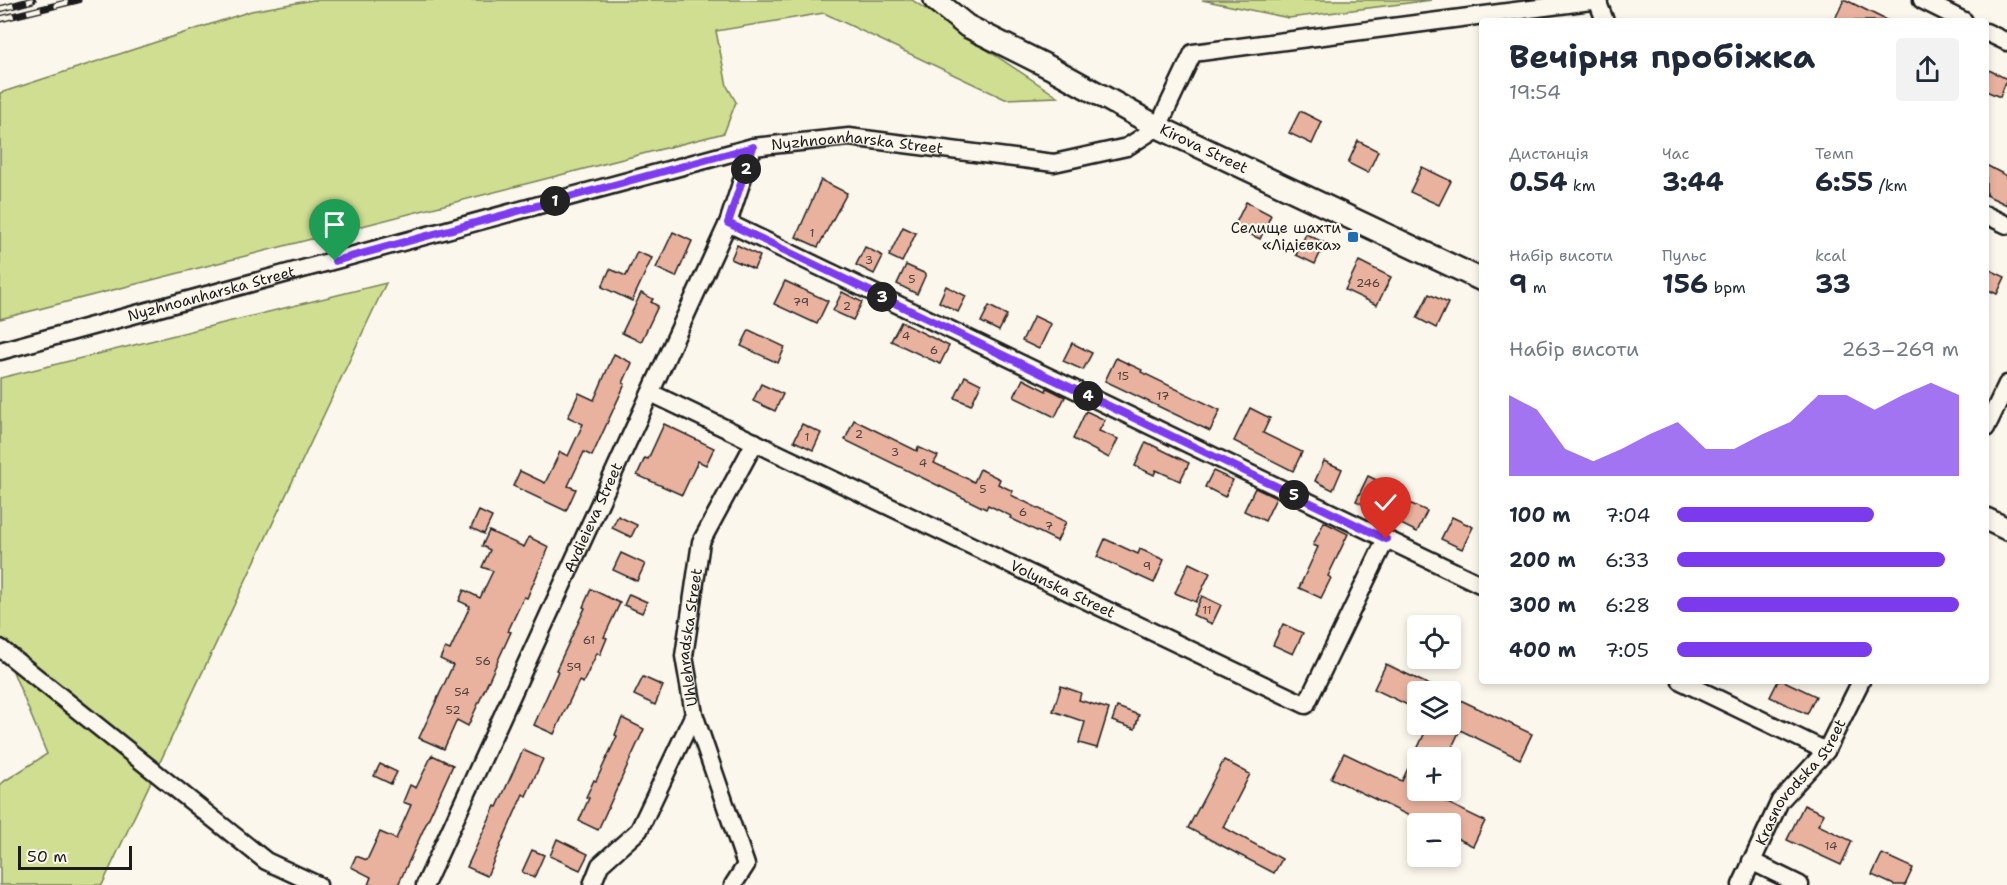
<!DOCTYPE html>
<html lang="uk">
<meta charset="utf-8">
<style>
:root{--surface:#fff;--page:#f2f2f3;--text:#1f2937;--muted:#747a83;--accent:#7c3aed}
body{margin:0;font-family:"Shantell Sans",sans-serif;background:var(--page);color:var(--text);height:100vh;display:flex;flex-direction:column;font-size:22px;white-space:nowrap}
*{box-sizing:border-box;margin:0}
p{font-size:20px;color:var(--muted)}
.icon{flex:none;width:33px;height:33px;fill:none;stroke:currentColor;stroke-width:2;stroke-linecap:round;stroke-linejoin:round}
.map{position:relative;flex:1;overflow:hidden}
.sheet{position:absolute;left:1479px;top:18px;width:510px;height:666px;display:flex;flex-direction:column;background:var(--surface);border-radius:6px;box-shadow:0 3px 9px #0003}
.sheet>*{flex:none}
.fabs{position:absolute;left:1407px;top:615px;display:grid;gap:12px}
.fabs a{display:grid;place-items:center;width:54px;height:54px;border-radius:6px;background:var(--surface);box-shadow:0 3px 9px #0003;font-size:30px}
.scale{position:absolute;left:18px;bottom:15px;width:114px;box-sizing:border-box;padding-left:6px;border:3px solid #1c1c1c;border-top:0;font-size:16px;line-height:21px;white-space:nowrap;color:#1c1c1c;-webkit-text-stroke:4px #fbf7ec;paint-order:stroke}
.pin{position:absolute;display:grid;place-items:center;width:51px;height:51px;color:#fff;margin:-62px -26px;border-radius:50% 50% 50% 0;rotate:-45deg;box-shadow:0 0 6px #0007}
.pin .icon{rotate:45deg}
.km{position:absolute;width:30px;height:30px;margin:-15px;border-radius:50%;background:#222;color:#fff;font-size:16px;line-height:30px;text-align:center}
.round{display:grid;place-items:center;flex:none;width:63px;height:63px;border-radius:6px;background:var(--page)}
.head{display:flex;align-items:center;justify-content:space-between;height:102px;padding:0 30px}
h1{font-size:33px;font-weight:700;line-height:45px}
.figures{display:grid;grid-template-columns:repeat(3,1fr);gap:9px;height:102px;padding:6px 30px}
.figures div{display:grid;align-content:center}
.figures b{font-size:26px;font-weight:700}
.figures small{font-size:16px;font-weight:400}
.figures p{font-size:16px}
.chart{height:168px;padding:12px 30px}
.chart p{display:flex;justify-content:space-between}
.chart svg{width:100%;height:108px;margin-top:6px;fill:var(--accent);opacity:.7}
ul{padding:0 30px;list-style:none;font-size:20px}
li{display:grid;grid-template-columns:96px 72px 1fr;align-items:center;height:45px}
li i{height:15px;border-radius:8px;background:var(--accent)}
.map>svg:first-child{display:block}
.green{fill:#cfde91;stroke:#767d56;stroke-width:1.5}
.building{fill:#e9b29f;stroke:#1c1c1c;stroke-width:1.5}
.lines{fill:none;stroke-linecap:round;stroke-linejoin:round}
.minor-casing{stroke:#1c1c1c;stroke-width:21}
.major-casing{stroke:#1c1c1c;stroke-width:26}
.minor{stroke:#fbf7ec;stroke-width:16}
.major{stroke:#fbf7ec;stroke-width:21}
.rail-casing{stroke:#1c1c1c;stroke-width:7}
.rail{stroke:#fbf7ec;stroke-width:4.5;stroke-dasharray:14;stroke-linecap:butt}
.route-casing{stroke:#fff;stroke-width:12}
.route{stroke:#7c3aed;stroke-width:8}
.poi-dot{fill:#1f6fb2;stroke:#fbf7ec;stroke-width:2}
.labels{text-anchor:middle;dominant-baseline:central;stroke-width:4.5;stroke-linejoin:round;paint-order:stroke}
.number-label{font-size:12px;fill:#4f423d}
.street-label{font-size:15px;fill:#1c1c1c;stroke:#fbf7ec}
.poi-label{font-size:15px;fill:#1c1c1c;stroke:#fbf7ec;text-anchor:end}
</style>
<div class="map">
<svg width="2007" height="885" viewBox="0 0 2007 885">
<rect width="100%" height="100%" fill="#fbf7ec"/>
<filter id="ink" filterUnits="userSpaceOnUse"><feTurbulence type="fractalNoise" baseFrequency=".0167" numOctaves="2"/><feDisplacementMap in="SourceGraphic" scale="12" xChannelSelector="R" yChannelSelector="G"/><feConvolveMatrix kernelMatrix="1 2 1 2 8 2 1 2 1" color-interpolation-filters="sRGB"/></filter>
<g filter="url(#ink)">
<g class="green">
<path d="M313,0H912L1058,97L1005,99L824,13L716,31L727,86L736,102L724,133L0,319V93L251,11Z"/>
<path d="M1202,0H1432L1289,18Z"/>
<path d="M386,283L102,885H0V784L47,754L0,640V378Z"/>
</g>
<g class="building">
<path d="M1844,0H1846L1888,21H1834Z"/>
<path d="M1989,70L2007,79L2000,97L1986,91V77Z"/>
<path d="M1300,111L1322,122L1312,144L1289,133Z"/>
<path d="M1358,141L1378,151L1368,173L1348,163Z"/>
<path d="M1986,165L2007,176V205L1986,195Z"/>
<path d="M1422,167L1451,181L1439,205L1410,192Z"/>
<path d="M821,180L847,193L818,247L796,237Z"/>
<path d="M1246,202L1271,215L1260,239L1234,227Z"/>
<path d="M903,227L916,233L902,262L889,256Z"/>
<path d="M673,232L692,241L676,277L656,268Z"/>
<path d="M1306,234L1325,243L1315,264L1296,255Z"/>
<path d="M737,245L760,256L754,269L731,259Z"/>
<path d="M865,247L883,256L874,274L856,265Z"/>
<path d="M637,252L652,258L632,301L602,287L610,269L626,276Z"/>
<path d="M1359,261L1391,277L1377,305L1345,290Z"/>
<path d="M906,265L926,274L917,294L897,284Z"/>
<path d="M1986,268L2005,277L1997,294L1986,289Z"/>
<path d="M785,281L828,301L817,324L774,304Z"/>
<path d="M946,286L966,296L958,312L939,302Z"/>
<path d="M842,292L862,302L853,320L833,311Z"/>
<path d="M641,293L653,299L651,302L658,306L641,342L622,333Z"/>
<path d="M1429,294L1448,303L1436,328L1417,318Z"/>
<path d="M989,306L1007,315L999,331L981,322Z"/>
<path d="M1034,316L1051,324L1039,349L1022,341Z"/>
<path d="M901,322L949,346L940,364L891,341Z"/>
<path d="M749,330L785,347L778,363L741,346Z"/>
<path d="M1072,343L1092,353L1083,370L1063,361Z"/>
<path d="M614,354L632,363L623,383L625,384L592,456L584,452L568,486L576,489L566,511L513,486L520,471L545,483L560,452L568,456L583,424L568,417L579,393L594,400Z"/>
<path d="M1116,358L1142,370L1141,372L1220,410L1210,431L1105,381Z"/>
<path d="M965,376L981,384L971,405L955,398Z"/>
<path d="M1023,379L1046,391L1047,388L1065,397L1055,417L1014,397Z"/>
<path d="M761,384L783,394L775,411L753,401Z"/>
<path d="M1250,408L1270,418L1263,433L1302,452L1293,471L1234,441Z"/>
<path d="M1086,411L1105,420L1099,431L1118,439L1109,458L1073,439Z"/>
<path d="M854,420L917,451L918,447L938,456L934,463L974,482L980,469L1000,479L998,484L1013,491L1011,495L1066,522L1057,541L1010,518L1011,516L988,505L986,509L845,440Z"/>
<path d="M664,424L714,448L706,465L698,461L682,495L637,475L645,458L648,459Z"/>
<path d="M802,424L821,433L813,450L794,441Z"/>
<path d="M1146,442L1189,463L1180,481L1156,470L1154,475L1135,466Z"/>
<path d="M1324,461L1342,469L1333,490L1315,481Z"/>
<path d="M1213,471L1233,480L1225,497L1205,487Z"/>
<path d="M1368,476L1387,485L1375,510L1356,501Z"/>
<path d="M1255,488L1276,498L1265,521L1244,511Z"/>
<path d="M1407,502L1427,511L1417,532L1397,522Z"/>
<path d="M479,511L492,517L484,534L471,528Z"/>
<path d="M618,516L637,525L631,537L612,528Z"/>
<path d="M1452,517L1473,527L1462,549L1441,539Z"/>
<path d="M1324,522L1348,534L1328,576L1331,578L1321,598L1299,588L1318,547L1313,545Z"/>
<path d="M489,531L524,547L529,537L549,547L527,598L524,597L508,631L511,632L468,726L457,720L444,749L419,738L453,665L440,659L445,648L450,650L470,606L459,601L464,590L480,598L493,571L482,567L490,550L482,546Z"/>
<path d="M1105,539L1138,554L1140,549L1164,560L1154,583L1097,557Z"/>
<path d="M621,553L645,564L637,581L613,570Z"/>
<path d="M1189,563L1210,573L1196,602L1175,593Z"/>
<path d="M591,589L620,603L604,637L607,638L600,655L597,653L583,683L579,681L554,734L534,725L558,671L556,670L585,608L583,607Z"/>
<path d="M629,594L647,602L642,613L624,605Z"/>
<path d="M1202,596L1221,605L1212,624L1193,615Z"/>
<path d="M1283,624L1303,633L1293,654L1273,645Z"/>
<path d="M1386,664L1444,692H1418V710L1374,689Z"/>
<path d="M643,677L663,686L655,705L634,695Z"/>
<path d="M1778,681H1784L1816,696L1807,714L1770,697Z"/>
<path d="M1061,686L1081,693L1079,700L1109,709L1097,748L1079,743L1085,722L1053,711Z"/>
<path d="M1450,695L1532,734L1520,759L1460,730L1447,758H1418V790H1431L1429,794L1485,821L1473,846L1450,835V824H1426L1331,778L1344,753L1402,781L1429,724H1450Z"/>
<path d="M1117,707L1139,715L1135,729L1112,721Z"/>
<path d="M622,718L644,729L598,830L579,821L589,798L586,797L594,780L596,781L617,736L615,735Z"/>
<path d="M523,750L543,759L526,796L523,794L487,876L467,867L495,806L497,807Z"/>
<path d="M432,755L453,765L398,885H368L371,877L351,867L356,856L367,860L380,832L396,839L411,805L403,802L410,785L416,788Z"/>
<path d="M1224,760L1250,774L1223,827L1282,859L1274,873L1188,828Z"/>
<path d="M380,764L397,772L391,784L374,776Z"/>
<path d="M1804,805L1824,814L1818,825L1852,841L1841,865L1787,840Z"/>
<path d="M557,839L588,854L580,870L550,856Z"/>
<path d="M532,850L544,855L534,878L522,872Z"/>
<path d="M1882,854L1913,868L1905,885H1894L1872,875Z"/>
</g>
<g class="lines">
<g class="minor-casing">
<g id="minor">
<path d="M1597,0L1605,21"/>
<path d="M1922,0L1964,21"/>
<path d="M1986,32L2007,42"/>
<path d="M1986,215L2007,225"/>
<path d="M728,223L1482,585"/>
<path id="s1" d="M0,351L753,147L849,137L1054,163L1127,147L1158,127L1193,53L1599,0"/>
<path id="s2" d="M651,393L1306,705L1386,539"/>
<path d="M1986,428L2007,384"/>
<path d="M0,648L266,861L318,885"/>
<path d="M1681,681L1826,751"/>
<path d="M694,714L746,865L733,885"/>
<path d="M1751,861L1800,885"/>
<path id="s3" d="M425,885L728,223L753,147"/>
<path id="s4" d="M592,885L600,865L639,830L694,714L684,656L701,542L755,442"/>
<path id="s5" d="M1741,885L1780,801L1826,751L1861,681"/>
</g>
</g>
<g class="major-casing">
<g id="major">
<path id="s6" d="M935,0L967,26L1051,68L1158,127L1482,280"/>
<path d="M1986,519L2007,529"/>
</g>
</g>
<use href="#minor" class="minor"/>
<use href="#major" class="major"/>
<g class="rail-casing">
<g id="rail">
<path d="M0,9L33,0"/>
<path d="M0,19L78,0"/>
</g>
</g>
<use href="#rail" class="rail"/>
</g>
</g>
<g class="lines" filter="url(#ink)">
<g class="route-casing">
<path id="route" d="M335,261L753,147L728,223L1386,539"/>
</g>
<use href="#route" class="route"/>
</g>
<rect class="poi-dot" x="1347" y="231" width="12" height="12" rx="3"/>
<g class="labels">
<g class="number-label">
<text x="812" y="233">1</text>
<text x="869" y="260">3</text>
<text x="912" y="279">5</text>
<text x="1368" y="283">246</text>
<text x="801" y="302">79</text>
<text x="847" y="306">2</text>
<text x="906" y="336">4</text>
<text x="934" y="350">6</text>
<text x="1123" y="376">15</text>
<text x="1163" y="396">17</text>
<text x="859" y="434">2</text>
<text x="807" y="437">1</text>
<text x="895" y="452">3</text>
<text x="923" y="463">4</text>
<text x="983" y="489">5</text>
<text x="1023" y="512">6</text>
<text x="1049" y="526">7</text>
<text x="1147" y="566">9</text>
<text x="1207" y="610">11</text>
<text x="589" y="640">61</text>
<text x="483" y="661">56</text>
<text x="574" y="667">59</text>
<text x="462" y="692">54</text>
<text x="453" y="710">52</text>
<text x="1831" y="846">14</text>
</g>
<g class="street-label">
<text stroke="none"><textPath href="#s1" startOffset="885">Nyzhnoanharska Street</textPath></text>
<text stroke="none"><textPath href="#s6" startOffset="308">Kirova Street</textPath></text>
<text stroke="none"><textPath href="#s1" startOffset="219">Nyzhnoanharska Street</textPath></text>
<text stroke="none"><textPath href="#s3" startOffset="404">Avdieieva Street</textPath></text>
<text stroke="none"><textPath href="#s2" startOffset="456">Volynska Street</textPath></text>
<text stroke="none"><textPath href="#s4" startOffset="280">Uhlehradska Street</textPath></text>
<text stroke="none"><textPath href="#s5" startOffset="120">Krasnovodska Street</textPath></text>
</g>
<g class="poi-label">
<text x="1341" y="228">Селище шахти<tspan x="1341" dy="17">«Лідієвка»</tspan></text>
</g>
</g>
</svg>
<div class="fabs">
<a><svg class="icon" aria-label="locate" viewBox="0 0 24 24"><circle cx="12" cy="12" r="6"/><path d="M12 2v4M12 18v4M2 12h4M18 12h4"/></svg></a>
<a><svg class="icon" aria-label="layers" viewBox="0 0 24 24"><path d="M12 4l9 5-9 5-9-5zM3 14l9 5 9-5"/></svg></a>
<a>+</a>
<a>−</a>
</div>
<div class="scale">50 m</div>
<div class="pin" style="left:335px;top:261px;background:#1e9e55"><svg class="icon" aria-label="arrive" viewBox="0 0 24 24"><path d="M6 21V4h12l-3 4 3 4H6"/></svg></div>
<div class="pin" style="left:1386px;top:539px;background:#d93025"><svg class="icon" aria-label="check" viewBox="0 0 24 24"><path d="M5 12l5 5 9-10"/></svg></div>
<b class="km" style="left:555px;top:201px">1</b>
<b class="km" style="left:746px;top:169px">2</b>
<b class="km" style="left:882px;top:297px">3</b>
<b class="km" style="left:1088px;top:396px">4</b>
<b class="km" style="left:1294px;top:495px">5</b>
<section class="sheet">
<div class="head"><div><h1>Вечірня пробіжка</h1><p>19:54</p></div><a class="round"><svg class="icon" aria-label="share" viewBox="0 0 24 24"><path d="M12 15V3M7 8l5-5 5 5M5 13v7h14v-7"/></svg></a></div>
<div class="figures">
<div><p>Дистанція</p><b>0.54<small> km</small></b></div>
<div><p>Час</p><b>3:44</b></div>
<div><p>Темп</p><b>6:55<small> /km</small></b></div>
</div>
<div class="figures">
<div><p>Набір висоти</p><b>9<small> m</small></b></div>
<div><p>Пульс</p><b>156<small> bpm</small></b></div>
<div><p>kcal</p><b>33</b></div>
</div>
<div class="chart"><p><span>Набір висоти</span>263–269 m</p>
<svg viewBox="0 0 160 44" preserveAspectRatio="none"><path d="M0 44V11L10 17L20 33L30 38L40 33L50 27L60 22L70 33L80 33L90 27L100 22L110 11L120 11L130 17L140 11L150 6L160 11V44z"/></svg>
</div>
<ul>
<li><b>100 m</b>7:04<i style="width:70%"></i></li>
<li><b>200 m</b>6:33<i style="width:95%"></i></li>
<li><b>300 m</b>6:28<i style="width:100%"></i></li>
<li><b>400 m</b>7:05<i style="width:69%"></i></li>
</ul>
</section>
</div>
